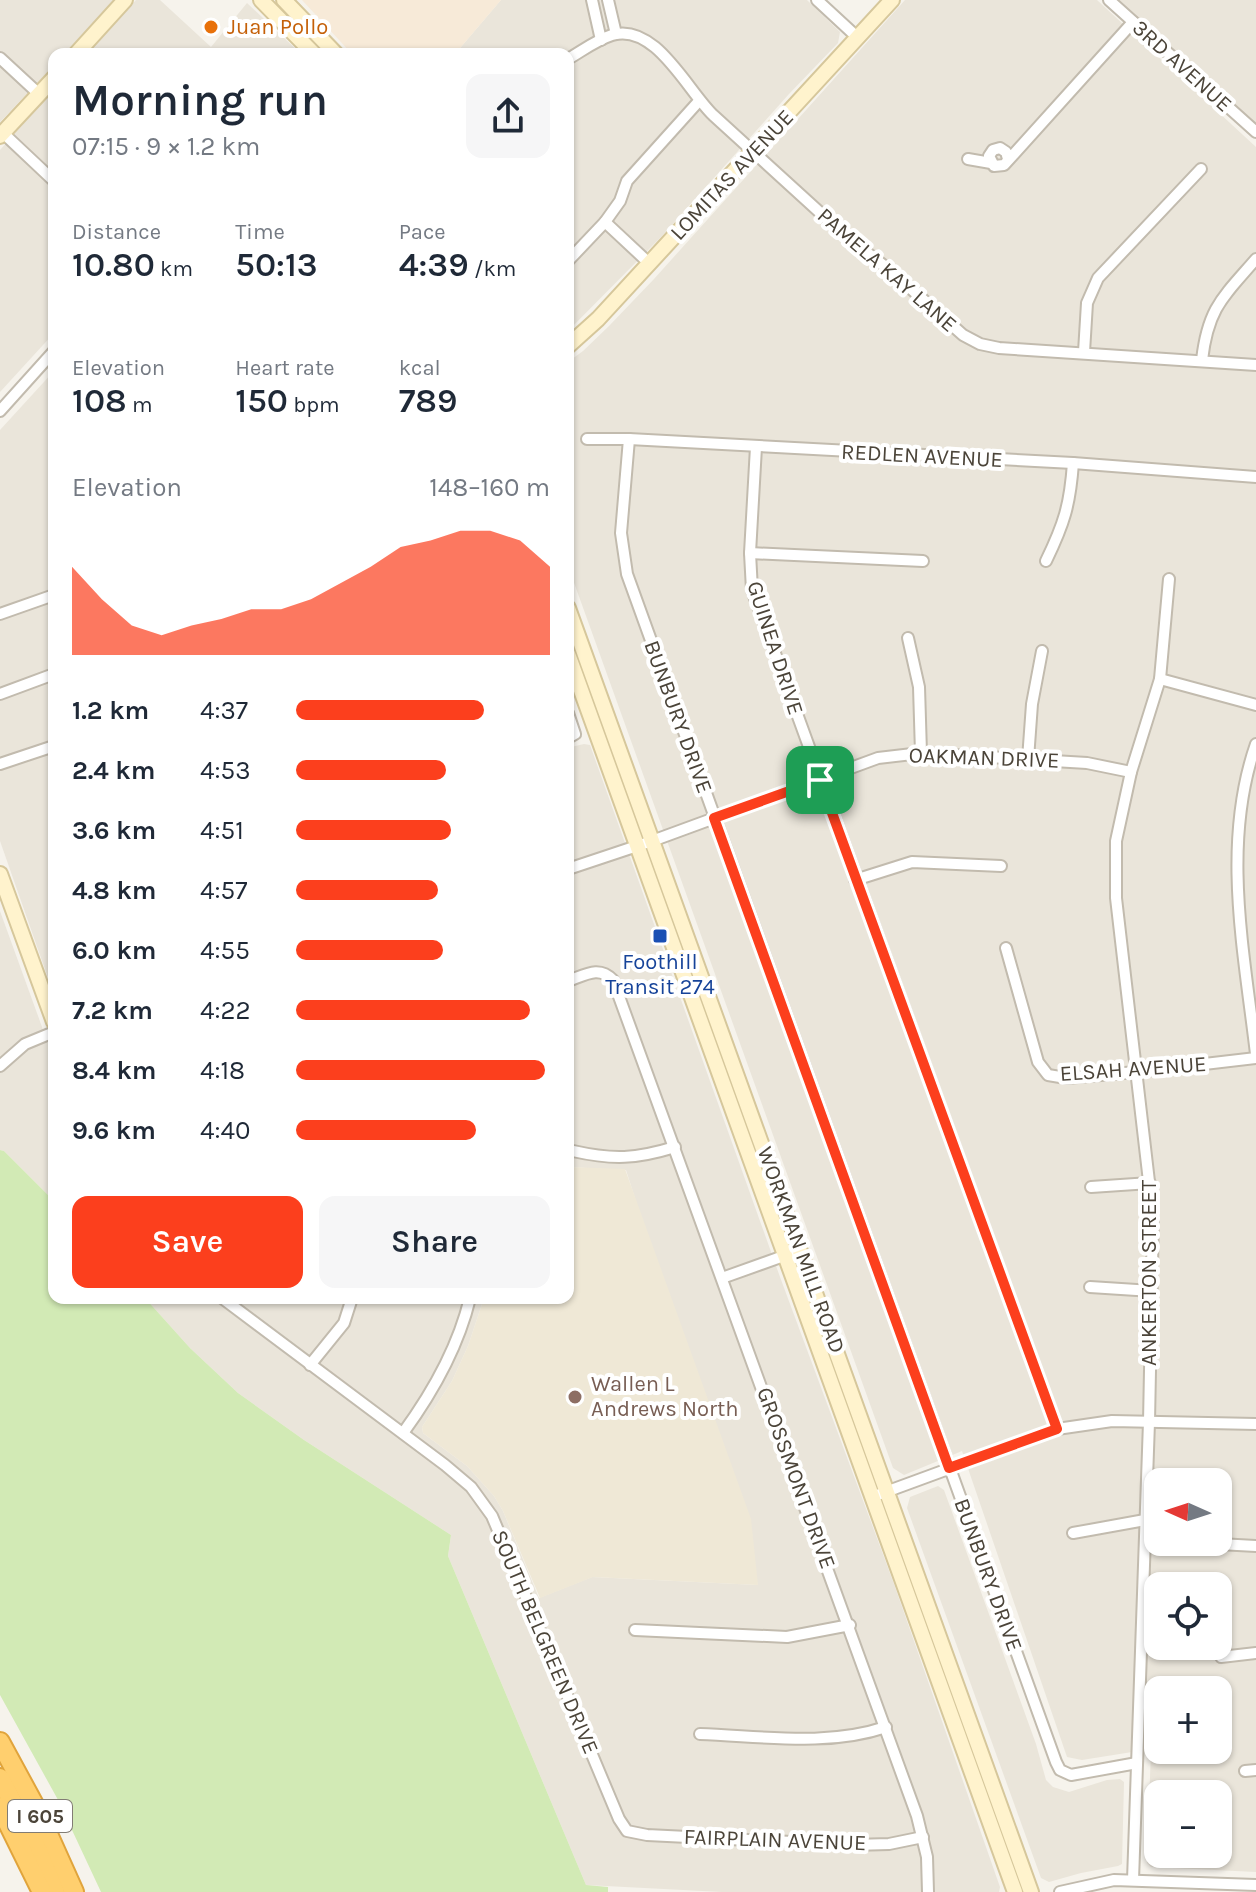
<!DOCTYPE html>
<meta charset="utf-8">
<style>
:root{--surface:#fff;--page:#f6f6f7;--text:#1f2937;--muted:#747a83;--accent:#fc3f1d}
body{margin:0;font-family:Karla,sans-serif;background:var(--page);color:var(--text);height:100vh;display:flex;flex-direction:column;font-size:30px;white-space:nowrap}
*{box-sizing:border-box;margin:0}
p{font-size:26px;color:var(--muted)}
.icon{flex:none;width:44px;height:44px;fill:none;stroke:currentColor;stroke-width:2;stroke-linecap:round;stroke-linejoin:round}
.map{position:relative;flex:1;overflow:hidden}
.panel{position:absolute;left:48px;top:48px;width:526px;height:1256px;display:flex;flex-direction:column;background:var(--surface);border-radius:16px;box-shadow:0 2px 6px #0004}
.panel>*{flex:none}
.needle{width:52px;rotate:273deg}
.buttons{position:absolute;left:1144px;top:1468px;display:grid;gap:16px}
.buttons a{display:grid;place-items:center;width:88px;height:88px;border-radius:16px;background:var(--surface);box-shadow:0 2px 6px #0004;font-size:40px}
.pin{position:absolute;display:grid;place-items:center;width:68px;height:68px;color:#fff;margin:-34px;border-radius:16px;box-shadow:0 4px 12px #0006}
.round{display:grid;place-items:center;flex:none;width:84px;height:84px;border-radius:16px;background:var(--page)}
.overview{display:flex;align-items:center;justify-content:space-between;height:136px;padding:0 24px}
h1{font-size:44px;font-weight:600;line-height:60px}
.metrics{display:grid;grid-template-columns:repeat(3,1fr);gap:12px;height:136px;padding:8px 24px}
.metrics div{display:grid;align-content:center}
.metrics b{font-size:34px;font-weight:600}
.metrics small{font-size:22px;font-weight:400}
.metrics p{font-size:22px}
.chart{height:224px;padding:16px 24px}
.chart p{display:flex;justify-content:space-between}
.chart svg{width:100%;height:144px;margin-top:8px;fill:var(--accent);opacity:.7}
.primary-button{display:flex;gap:16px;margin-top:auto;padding:16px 24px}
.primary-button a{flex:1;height:92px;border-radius:16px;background:var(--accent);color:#fff;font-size:32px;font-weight:600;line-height:92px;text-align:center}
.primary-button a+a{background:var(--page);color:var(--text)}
ul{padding:0 24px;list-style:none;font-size:26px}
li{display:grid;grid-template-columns:128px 96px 1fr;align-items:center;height:60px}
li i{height:20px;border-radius:10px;background:var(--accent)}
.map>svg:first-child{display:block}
.residential{fill:#eae5da;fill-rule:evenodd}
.commercial{fill:#f7ead8}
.education{fill:#efe8d6}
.green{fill:#d2eab5}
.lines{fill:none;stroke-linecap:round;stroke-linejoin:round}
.street-casing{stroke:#c2bbae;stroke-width:14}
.secondary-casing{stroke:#d6c79b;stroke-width:18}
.highway-casing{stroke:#e0a43c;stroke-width:22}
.street{stroke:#fff;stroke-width:10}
.secondary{stroke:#fff3cd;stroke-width:14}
.highway{stroke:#ffcf6e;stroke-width:18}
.route-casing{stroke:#fff;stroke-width:16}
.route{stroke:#fc3f1d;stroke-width:10}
.food-dot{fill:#e8710a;stroke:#fff;stroke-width:3}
.transit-dot{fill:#1a4fb4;stroke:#fff;stroke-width:3}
.education-dot{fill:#8d6e63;stroke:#fff;stroke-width:3}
.labels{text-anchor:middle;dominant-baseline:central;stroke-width:8;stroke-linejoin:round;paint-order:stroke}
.shield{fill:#fff;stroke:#817c74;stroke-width:2}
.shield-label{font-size:20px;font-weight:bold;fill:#4b4439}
.food-label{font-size:22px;fill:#c56008;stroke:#fff;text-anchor:start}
.street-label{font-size:22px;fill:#4b4439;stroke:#fff}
.transit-label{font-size:22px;fill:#164399;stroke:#fff}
.education-label{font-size:22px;fill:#785e54;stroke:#fff;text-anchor:start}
</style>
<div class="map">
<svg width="1256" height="1892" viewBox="0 0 1256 1892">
<rect width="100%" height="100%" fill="#f6f3ec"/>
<g class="residential">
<path d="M0,0H115L64,54H54V65L0,122Z"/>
<path d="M136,0H160L211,47L247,3L301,54H87Z"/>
<path d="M501,0H807L840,32L838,43L789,94L661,237L568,331V54H455Z"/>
<path d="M905,0H1097L1256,147V1872L1151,1867L1147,1863L1151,1749L1082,1760L1067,1757L962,1451L904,1475L893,1468L568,566V362L583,351L609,326L654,279ZM1158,1482H1218V1542H1158ZM1158,1586H1218V1646H1158ZM1158,1690H1218V1750H1158ZM1158,1794H1218V1854H1158Z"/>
<path d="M1119,0H1256V125Z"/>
<path d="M54,90V333L0,392V150Z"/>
<path d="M54,371V995L0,841V430Z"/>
<path d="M568,740L571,747L584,744L590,745L780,1277L894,1584L1000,1887L999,1892H722L586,1885L448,1556L451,1535L304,1440L238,1393L190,1348L145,1298H484L468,1346L452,1381L422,1427L423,1433L467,1466L494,1496L503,1511L539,1598L592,1577L758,1585L626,1170L568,1167Z"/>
<path d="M0,911L54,1060V1201L4,1151L0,1150Z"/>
<path d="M938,1486L944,1490L1036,1744L1046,1780L1053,1787L1069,1792L1107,1780L1120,1779L1124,1782L1122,1864L1118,1866L1081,1873L1049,1882L1041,1878L907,1508L910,1497Z"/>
</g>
<path class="commercial" d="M302,0H501L455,54H352Z"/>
<path class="education" d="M568,1167L625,1169L751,1519L758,1585L593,1577L540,1598L503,1511L494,1496L467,1466L423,1433L422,1427L452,1381L468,1346L484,1298H568Z"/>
<path class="green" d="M0,1150L4,1151L54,1201V1298H145L190,1348L238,1393L304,1440L451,1535L448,1556L586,1885L608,1887V1892H101L57,1798L0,1695Z"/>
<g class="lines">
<g class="street-casing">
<g id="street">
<path d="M592,0L601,40"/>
<path d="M608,0L616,34"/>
<path d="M817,0L857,37"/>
<path d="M1109,0L1256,132"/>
<path d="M0,58L39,94"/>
<path d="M568,59C582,51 596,40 612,35C655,22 687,90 713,115L849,239L891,271L963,335L980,344L999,348L1256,365"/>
<path d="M3,133L54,181"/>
<path d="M968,159L991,163"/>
<path d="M1008,159L1006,152L1000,148L993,150L989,156L994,166L1004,165L1133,22"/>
<path d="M605,222L650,264"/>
<path d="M568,261L605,222L620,201L627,181L699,101"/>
<path d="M1084,352L1087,303L1098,278L1201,169"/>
<path d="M1202,360C1208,308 1223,297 1256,259"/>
<path d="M0,411L54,351"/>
<path d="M587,439H629L1073,463L1256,477"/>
<path d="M629,439L621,533L627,574L1056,1762L1060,1770L1071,1775L1137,1763"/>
<path d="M756,447L750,553L752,590L1057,1429"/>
<path d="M750,553L923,561"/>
<path d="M1046,561C1064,524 1070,505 1073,463"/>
<path d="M0,614L54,595"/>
<path d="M908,638L919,687L921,753"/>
<path d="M1160,679L1256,705"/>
<path d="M0,694L54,674"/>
<path d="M568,713L575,734L568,738"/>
<path d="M1256,744C1221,844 1244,951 1256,1054"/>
<path d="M1028,759L1032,704L1042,651"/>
<path d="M0,764L54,746"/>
<path d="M568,869L652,841L878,758L921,753L1087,763L1131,772"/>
<path d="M855,880L912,862L1001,866"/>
<path d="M1006,948L1038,1062L1048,1075L1066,1078L1136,1072L1256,1058"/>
<path d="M568,981C585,975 599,965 613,980L917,1816L927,1857L928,1892"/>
<path d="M0,1066L25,1044L54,1032"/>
<path d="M573,1151C613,1160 636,1159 675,1147"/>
<path d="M1091,1187L1150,1183"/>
<path d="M722,1278L792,1253"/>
<path d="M1090,1287L1152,1291"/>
<path d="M222,1298L445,1465L471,1487L492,1516L619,1819L627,1831L647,1835L853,1845L889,1844L923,1837"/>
<path d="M310,1365L344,1323L352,1298"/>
<path d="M403,1433C433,1392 458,1348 470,1298"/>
<path d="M872,1497L1057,1429L1112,1421L1256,1424"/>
<path d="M1073,1533L1145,1520"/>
<path d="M1219,1544L1256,1546"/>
<path d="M635,1630L787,1637L850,1625"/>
<path d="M1221,1657L1256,1653"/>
<path d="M700,1734C761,1736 827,1747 886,1727"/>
<path d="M1245,1771L1256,1770"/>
<path d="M1133,1880L1149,1422L1153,1216L1116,898V841L1131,772L1160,679L1169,579"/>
<path d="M1060,1892L1114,1880L1256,1885"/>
</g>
</g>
<g class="secondary-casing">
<g id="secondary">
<path d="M261,0L314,54"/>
<path d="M284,0L336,54"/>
<path d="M76,54L125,0"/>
<path d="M0,136L54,78"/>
<path d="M568,346L598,319L892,0"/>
<path d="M568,608L1031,1892"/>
<path d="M568,654L1015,1892"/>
<path d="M0,874L54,1022"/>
</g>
</g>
<g class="highway-casing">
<g id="highway">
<path d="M0,1742L38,1812L74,1892"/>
<path d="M0,1778L36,1847L55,1892"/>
<path d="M0,1807L41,1890"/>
</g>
</g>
<use href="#street" class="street"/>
<use href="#secondary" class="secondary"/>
<use href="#highway" class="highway"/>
</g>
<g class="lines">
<g class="route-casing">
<path id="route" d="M820,780L1057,1429L949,1468L714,818Z"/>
</g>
<use href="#route" class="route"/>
</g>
<circle class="food-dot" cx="211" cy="27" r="8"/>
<rect class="transit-dot" x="652" y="928" width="16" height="16" rx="4"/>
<circle class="education-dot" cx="575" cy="1397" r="8"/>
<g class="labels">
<rect class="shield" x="8" y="1800" width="64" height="32" rx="6"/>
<g class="shield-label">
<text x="40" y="1816">I 605</text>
</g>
<g class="food-label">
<text x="227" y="27">Juan Pollo</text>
</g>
<g class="street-label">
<text transform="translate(1182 66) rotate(42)">3RD AVENUE</text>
<text transform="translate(732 175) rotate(-47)">LOMITAS AVENUE</text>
<text transform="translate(887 270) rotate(41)">PAMELA KAY LANE</text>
<text transform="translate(922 456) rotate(3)">REDLEN AVENUE</text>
<text transform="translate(775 648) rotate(72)">GUINEA DRIVE</text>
<text transform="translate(678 717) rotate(70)">BUNBURY DRIVE</text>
<text transform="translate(984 758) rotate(2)">OAKMAN DRIVE</text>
<text transform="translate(1133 1069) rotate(-4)">ELSAH AVENUE</text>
<text transform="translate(801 1250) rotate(70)">WORKMAN MILL ROAD</text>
<text transform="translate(1149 1273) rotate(-90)">ANKERTON STREET</text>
<text transform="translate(796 1478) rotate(70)">GROSSMONT DRIVE</text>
<text transform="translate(988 1575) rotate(70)">BUNBURY DRIVE</text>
<text transform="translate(545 1642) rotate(67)">SOUTH BELGREEN DRIVE</text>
<text transform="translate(775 1840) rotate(2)">FAIRPLAIN AVENUE</text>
</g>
<g class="transit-label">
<text x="660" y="962">Foothill<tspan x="660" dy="25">Transit 274</tspan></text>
</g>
<g class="education-label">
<text x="591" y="1384">Wallen L<tspan x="591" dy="25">Andrews North</tspan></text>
</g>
</g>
</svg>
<div class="buttons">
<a><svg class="needle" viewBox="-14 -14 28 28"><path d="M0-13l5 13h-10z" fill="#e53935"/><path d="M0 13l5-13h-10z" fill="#747a83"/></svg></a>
<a><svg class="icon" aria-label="locate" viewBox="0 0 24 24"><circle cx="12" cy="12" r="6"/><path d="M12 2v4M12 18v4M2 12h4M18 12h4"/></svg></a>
<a>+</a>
<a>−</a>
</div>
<div class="pin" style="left:820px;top:780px;background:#1e9e55"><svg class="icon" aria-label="arrive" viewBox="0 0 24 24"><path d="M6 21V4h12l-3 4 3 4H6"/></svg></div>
<section class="panel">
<div class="overview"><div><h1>Morning run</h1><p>07:15 · 9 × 1.2 km</p></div><a class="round"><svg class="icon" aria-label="share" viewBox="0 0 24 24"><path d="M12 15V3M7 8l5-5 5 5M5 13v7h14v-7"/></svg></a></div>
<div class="metrics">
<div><p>Distance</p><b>10.80<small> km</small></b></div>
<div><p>Time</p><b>50:13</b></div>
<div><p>Pace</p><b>4:39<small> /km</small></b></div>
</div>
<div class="metrics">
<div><p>Elevation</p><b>108<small> m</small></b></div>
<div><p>Heart rate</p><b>150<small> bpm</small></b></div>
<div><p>kcal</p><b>789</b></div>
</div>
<div class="chart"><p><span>Elevation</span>148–160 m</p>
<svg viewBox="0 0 160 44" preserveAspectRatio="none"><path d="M0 44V17L10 27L20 35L30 38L40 35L50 33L60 30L70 30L80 27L90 22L100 17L110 11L120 9L130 6L140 6L150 9L160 17V44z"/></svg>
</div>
<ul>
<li><b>1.2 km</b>4:37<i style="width:74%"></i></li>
<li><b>2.4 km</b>4:53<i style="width:59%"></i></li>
<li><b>3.6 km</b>4:51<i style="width:61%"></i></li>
<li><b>4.8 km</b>4:57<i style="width:56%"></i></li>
<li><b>6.0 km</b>4:55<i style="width:58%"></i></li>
<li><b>7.2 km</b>4:22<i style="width:92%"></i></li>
<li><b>8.4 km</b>4:18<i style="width:98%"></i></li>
<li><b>9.6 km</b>4:40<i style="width:71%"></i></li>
</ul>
<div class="primary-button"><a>Save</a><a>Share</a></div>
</section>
</div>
